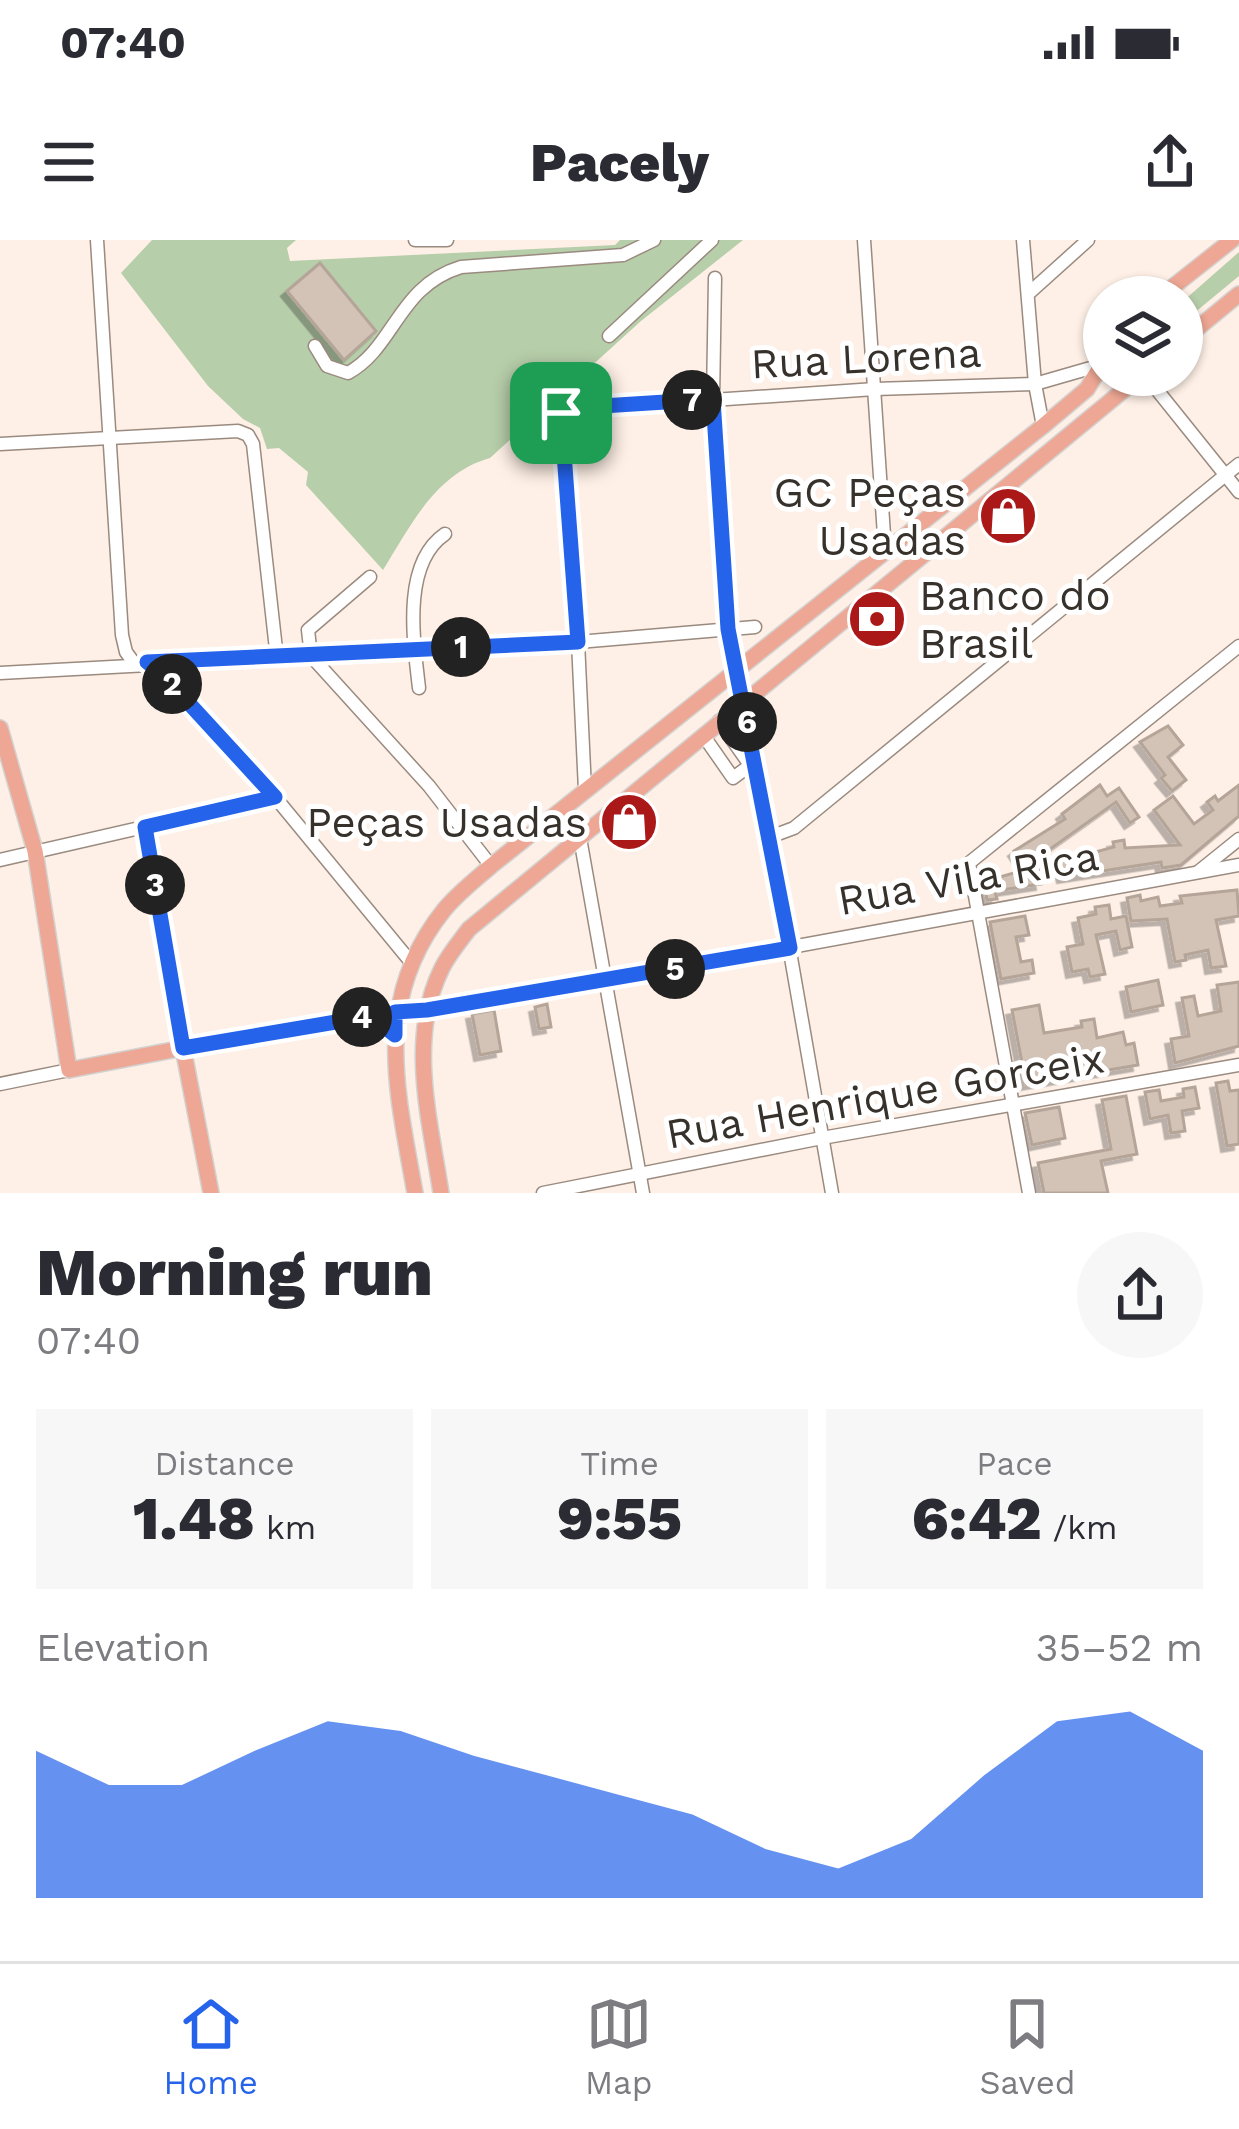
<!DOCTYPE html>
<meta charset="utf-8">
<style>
:root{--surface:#fff;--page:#f7f7f7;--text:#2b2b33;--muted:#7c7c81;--line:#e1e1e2;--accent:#2563eb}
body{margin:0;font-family:"Work Sans",sans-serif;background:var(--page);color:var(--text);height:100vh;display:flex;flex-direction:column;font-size:45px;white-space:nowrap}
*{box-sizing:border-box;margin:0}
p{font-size:39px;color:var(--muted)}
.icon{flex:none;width:66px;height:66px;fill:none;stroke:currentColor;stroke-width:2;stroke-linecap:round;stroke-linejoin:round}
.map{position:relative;height:953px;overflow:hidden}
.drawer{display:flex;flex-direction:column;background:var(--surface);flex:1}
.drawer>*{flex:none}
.tools{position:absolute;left:1083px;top:36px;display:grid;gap:24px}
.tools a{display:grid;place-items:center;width:120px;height:120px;border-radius:50%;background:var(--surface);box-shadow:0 3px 9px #0004;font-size:60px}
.pin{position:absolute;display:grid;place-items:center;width:102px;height:102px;color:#fff;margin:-51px;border-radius:24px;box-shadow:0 6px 18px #0006}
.km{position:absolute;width:60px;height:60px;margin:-30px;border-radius:50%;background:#222;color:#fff;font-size:33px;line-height:60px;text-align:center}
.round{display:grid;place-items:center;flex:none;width:126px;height:126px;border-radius:63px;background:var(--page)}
.summary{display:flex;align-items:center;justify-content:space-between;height:204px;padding:0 36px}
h1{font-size:66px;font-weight:800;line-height:90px}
.metrics{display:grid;grid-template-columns:repeat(3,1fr);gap:18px;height:204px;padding:12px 36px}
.metrics div{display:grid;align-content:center;border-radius:0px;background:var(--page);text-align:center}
.metrics b{font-size:60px;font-weight:800}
.metrics small{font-size:33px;font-weight:400}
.metrics p{font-size:33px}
.chart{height:336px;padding:24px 36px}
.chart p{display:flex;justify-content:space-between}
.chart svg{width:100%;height:216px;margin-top:12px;fill:var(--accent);opacity:.7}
.status{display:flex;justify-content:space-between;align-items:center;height:84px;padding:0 60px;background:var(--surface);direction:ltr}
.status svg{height:33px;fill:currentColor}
header{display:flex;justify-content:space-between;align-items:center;height:156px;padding:0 36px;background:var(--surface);font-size:54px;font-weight:800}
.menu{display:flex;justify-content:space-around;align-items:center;height:168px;border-top:3px solid var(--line);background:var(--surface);font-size:33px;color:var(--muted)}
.menu a{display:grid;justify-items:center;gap:6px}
.menu .on{color:var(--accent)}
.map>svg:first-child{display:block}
.green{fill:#b7ceaa}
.building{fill:#d3c3b6;stroke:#b5a599;stroke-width:3;filter:url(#shadow)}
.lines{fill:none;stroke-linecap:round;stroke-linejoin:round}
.minor-casing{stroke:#9a8a7f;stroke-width:15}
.major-casing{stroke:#d3d2d1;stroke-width:18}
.minor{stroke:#fff;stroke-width:12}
.major{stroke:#eda794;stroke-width:15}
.route-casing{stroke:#fff;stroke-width:24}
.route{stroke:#2563eb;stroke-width:15}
.labels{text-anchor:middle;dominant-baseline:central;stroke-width:10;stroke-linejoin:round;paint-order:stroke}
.street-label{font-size:42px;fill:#37312c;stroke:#fff}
.poi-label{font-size:42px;fill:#37312c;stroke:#fff;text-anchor:end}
</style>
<div class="status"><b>07:40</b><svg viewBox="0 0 49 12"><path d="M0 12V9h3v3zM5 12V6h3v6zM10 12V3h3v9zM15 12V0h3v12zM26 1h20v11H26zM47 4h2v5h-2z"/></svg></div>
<header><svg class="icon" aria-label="menu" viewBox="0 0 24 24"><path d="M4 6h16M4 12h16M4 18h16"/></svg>Pacely<svg class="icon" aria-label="share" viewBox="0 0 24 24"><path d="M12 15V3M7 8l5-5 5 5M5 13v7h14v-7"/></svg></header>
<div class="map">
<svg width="1239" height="953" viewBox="0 0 1239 953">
<defs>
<filter id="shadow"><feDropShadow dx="-5.5" dy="5.5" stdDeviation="0" flood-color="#0004"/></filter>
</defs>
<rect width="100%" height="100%" fill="#fef0e6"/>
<g class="green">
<path d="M152,0H296L287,8L290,21L615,5L620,0H743L641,81L490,218C436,233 411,285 383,330L306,245L308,232L279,208L267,209L260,188L243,179L208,146L121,33Z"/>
<path d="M1239,12V36L1182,83V62Z"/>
</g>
<g class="building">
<path d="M320,23L376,91L344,120L287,51Z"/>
<path d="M1168,486L1183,505L1168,517L1186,540L1172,551L1161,538L1165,535L1140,502Z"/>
<path d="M1100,545L1107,556L1119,548L1139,577L1130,583L1116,562L1025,627L1014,611L1065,579L1062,574Z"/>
<path d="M1239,545V576L1181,625L1162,628L1161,622L1063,637L1059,622L1114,607L1113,602L1124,600L1125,608L1180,605L1154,570L1173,556L1194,584L1213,570L1207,562L1215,556L1218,561Z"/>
<path d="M1038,626L1041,644L995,651L997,659L987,660L982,632L992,630L993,639Z"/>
<path d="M1237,650L1239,676L1216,680L1226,726L1211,728L1208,710L1185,715L1186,720L1175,722L1167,679L1131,681L1127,658L1140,655L1141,661L1158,657L1160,666L1182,663L1180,656Z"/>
<path d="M1109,665L1111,679L1126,676L1132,707L1120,710L1116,691L1096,695L1105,734L1090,737L1088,729L1072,732L1067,707L1083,704L1078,678L1096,674L1095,667Z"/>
<path d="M1025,676L1029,695L1016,697L1021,722L1032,720L1034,733L1001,739L990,682Z"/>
<path d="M1158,740L1163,765L1131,772L1126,747Z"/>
<path d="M1239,742V806L1175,823L1171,799L1189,796L1182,758L1194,756L1198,776L1221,771L1217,745Z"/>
<path d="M547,764L551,787L539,789L535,767Z"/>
<path d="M1039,765L1044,793L1082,787L1081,781L1094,779L1097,798L1123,792L1126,805L1134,803L1138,825L1026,844L1012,770Z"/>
<path d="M494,770L501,811L480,815L472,774Z"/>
<path d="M1228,841L1230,851L1239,850V904L1227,906L1216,843Z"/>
<path d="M1195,847L1199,868L1182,871L1185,891L1171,893L1168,875L1150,879L1145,852L1159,850L1161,861L1184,857L1183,849Z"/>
<path d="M1126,856L1137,914L1101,921L1108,953H1044L1038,923L1111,909L1102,860Z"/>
<path d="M1059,867L1065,898L1032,905L1025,873Z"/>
</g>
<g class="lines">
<g class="minor-casing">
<g id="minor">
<path d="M97,0L122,395L126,412L134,423"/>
<path d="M415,0H447"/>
<path d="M864,0L885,310"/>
<path d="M1023,0L1035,144L1043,186"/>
<path d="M715,38L713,159L728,389L770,597L832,953"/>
<path d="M1028,54L1088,0"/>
<path d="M609,96L712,0"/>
<path d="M315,106L327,126L348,133C395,107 398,46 461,27L623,15L654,0"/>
<path d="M1145,135L1239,252"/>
<path d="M0,204L238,191L248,195L253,204L277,418"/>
<path d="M370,337L308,390L311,416L429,546L491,626"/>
<path d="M147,422L163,435L275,557L410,721"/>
<path d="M0,433L578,402L755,387"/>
<path d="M419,448C414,403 401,324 445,294"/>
<path d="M719,481L750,525"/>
<path d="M703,495L733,538L756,521"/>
<path d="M585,550L578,402L559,182L565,170L875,149L1035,144L1101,125"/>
<path d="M145,587L183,808L606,741L1239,625"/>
<path d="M770,597L794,588L1239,224"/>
<path d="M580,598L643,953"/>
<path d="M0,620L275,557"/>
<path d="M1198,632L1239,599"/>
<path d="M0,844L69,830"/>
<path d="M543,953L822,898L1239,825"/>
<path d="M1029,953L969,623L1239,406"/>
</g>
</g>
<g class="major-casing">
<g id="major">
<path d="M1160,57L1232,0"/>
<path d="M1182,101L1239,54"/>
<path d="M0,488L35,611L69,830L183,808L211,953"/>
<path d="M371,776L395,795"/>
<path d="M415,953C397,850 372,760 444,670C457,654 475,640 491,626L1043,186L1087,149L1104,121"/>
<path d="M441,953C430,880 407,798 442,728C449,714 460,701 469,689L1142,135"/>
</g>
</g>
<use href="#minor" class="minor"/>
<use href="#major" class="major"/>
</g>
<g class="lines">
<g class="route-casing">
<path id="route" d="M713,159L728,389L790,708L427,770L395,772V795L371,776L183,808L145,587L275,557L163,435L147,422L578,402L561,173L570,168Z"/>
</g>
<use href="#route" class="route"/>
</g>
<defs>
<g id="shop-disc" transform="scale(3)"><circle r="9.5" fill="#ab1818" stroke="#fff"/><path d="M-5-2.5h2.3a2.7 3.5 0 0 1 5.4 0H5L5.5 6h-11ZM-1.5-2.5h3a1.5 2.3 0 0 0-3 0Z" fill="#fff"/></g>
<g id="bank-disc" transform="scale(3)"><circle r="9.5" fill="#ab1818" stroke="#fff"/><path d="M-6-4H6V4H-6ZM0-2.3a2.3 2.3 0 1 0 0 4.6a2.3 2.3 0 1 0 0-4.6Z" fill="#fff"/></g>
</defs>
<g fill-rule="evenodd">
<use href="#shop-disc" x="1008" y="276"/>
<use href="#bank-disc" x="877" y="379"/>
<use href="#shop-disc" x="629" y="582"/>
</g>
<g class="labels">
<g class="street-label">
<text transform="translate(866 118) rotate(-3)">Rua Lorena</text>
<text transform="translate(968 638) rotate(-10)">Rua Vila Rica</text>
<text transform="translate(885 856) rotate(-10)">Rua Henrique Gorceix</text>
</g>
<g class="poi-label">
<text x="966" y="252">GC Peças<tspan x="966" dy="48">Usadas</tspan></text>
<text x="919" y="355" text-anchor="start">Banco do<tspan x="919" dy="48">Brasil</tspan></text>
<text x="587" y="582">Peças Usadas</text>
</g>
</g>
</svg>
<div class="tools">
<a><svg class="icon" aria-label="layers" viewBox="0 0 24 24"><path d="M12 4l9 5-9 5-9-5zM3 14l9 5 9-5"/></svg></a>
</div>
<div class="pin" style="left:561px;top:173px;background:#1e9e55"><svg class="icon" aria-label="arrive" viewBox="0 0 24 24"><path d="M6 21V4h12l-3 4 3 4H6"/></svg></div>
<b class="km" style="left:461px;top:407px">1</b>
<b class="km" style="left:172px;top:444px">2</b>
<b class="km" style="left:155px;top:645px">3</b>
<b class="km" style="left:362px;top:777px">4</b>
<b class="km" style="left:675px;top:729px">5</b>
<b class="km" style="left:747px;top:482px">6</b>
<b class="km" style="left:692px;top:160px">7</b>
</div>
<section class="drawer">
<div class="summary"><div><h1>Morning run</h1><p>07:40</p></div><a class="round"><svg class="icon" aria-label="share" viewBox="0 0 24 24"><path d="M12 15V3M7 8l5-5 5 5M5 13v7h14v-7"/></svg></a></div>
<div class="metrics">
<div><p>Distance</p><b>1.48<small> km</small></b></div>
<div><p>Time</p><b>9:55</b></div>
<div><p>Pace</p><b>6:42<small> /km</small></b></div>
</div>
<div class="chart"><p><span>Elevation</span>35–52 m</p>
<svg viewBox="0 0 160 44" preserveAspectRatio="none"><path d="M0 44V14L10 21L20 21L30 14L40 8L50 10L60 15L70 19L80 23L90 27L100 34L110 38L120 32L130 19L140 8L150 6L160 14V44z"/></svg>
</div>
</section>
<nav class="menu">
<a class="on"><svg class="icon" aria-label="home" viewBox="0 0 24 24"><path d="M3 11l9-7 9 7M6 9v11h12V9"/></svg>Home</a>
<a><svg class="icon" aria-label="map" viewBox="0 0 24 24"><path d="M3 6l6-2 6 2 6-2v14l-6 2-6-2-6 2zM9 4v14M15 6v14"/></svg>Map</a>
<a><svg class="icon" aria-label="saved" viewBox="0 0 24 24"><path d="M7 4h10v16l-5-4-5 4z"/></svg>Saved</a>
</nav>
